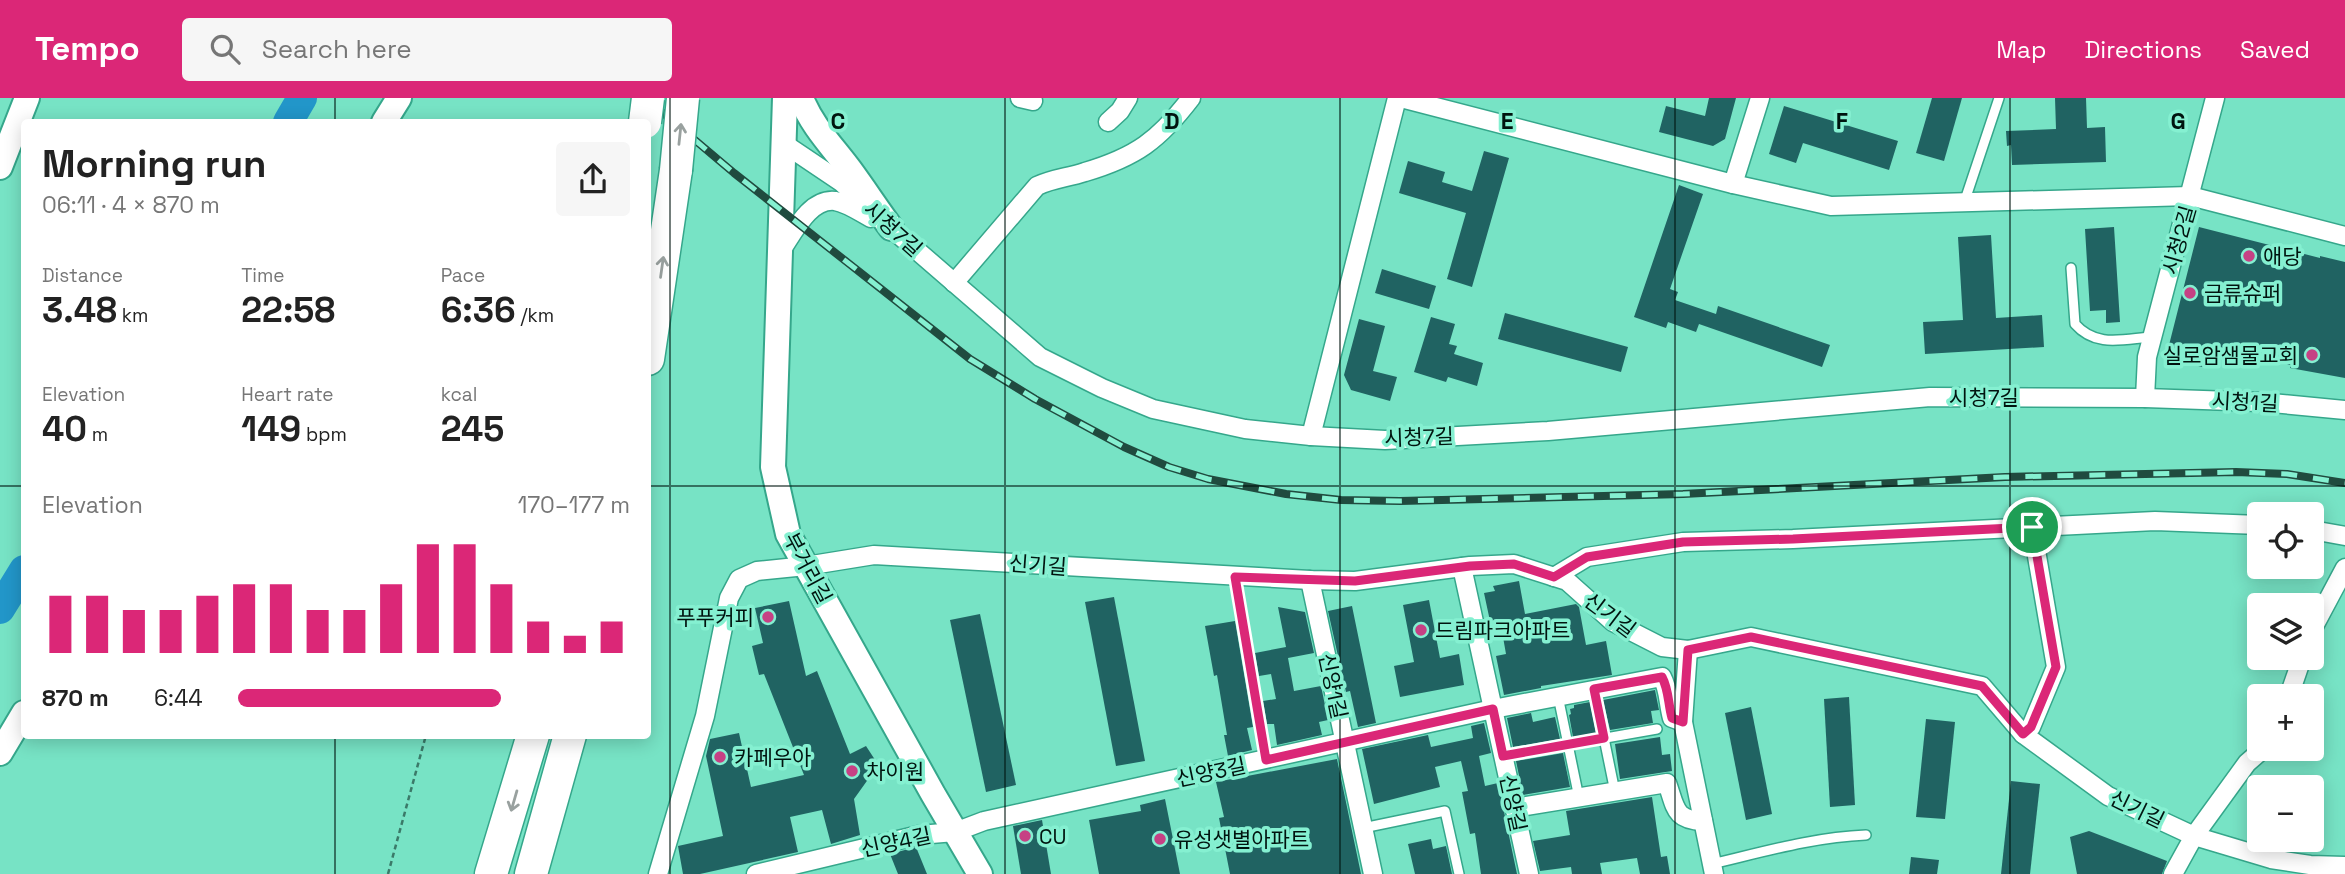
<!DOCTYPE html>
<meta charset="utf-8">
<style>
:root{--surface:#fff;--page:#f6f6f6;--text:#222;--muted:#767676;--accent:#db2777}
body{margin:0;font-family:"Space Grotesk","Noto Sans KR",sans-serif;background:var(--page);color:var(--text);height:100vh;display:flex;flex-direction:column;font-size:26px;white-space:nowrap}
*{box-sizing:border-box;margin:0}
p{font-size:23px;color:var(--muted)}
.icon{flex:none;width:38px;height:38px;fill:none;stroke:currentColor;stroke-width:2;stroke-linecap:round;stroke-linejoin:round}
.map{position:relative;flex:1;overflow:hidden}
.drawer{position:absolute;left:21px;top:21px;width:630px;height:620px;display:flex;flex-direction:column;background:var(--surface);border-radius:7px;box-shadow:0 4px 18px #0003}
.drawer>*{flex:none}
.buttons{position:absolute;left:2247px;top:404px;display:grid;gap:14px}
.buttons a{display:grid;place-items:center;width:77px;height:77px;border-radius:7px;background:var(--surface);box-shadow:0 4px 18px #0003;font-size:35px}
.pin{position:absolute;display:grid;place-items:center;width:60px;height:60px;color:#fff;margin:-30px;border:4px solid #fff;border-radius:50%;box-shadow:0 2px 7px #0007}
.round{display:grid;place-items:center;flex:none;width:74px;height:74px;border-radius:7px;background:var(--page)}
.summary{display:flex;align-items:center;justify-content:space-between;height:119px;padding:0 21px}
h1{font-size:38px;font-weight:600;line-height:52px}
.stats{display:grid;grid-template-columns:repeat(3,1fr);gap:10px;height:119px;padding:7px 21px}
.stats div{display:grid;align-content:center}
.stats b{font-size:35px;font-weight:600}
.stats small{font-size:19px;font-weight:400}
.stats p{font-size:19px}
.chart{height:196px;padding:14px 21px}
.chart p{display:flex;justify-content:space-between}
.chart svg{width:100%;height:126px;margin-top:7px;stroke:var(--accent);stroke-width:6}
ul{padding:0 21px;list-style:none;font-size:23px}
li{display:grid;grid-template-columns:112px 84px 1fr;align-items:center;height:52px}
li i{height:18px;border-radius:9px;background:var(--accent)}
header{display:flex;align-items:center;gap:42px;box-sizing:border-box;height:98px;padding:0 35px;background:var(--accent);color:#fff}
header strong{font-size:33px}
nav{display:flex;gap:38px;margin-inline-start:auto;font-size:24px}
.search{width:490px;height:63px;background:var(--page);display:flex;align-items:center;gap:18px;box-sizing:border-box;padding:0 24px;border-radius:7px;color:var(--muted);font-size:26px}
.map>svg:first-child{display:block}
.lines{fill:none;stroke-linecap:round;stroke-linejoin:round}
.river{stroke:#2296c9;stroke-width:30}
.building{fill:#206362}
.lane-casing{stroke:#35a78b;stroke-width:12}
.street-casing{stroke:#35a78b;stroke-width:21}
.secondary-casing{stroke:#35a78b;stroke-width:28}
.highway-casing{stroke:#35a78b;stroke-width:35}
.path{stroke:#3b7a69;stroke-width:2.5;stroke-dasharray:5 3.5;stroke-linecap:butt}
.lane{stroke:#fff;stroke-width:9}
.street{stroke:#fff;stroke-width:18}
.secondary{stroke:#fff;stroke-width:24}
.highway{stroke:#fff;stroke-width:32}
.rail-casing{stroke:#204b3f;stroke-width:8}
.rail{stroke:#85f0d1;stroke-width:5;stroke-dasharray:16;stroke-linecap:butt}
.highway-bridge-casing{stroke:#35a78b;stroke-width:35;stroke-linecap:butt}
.highway-bridge{stroke:#fff;stroke-width:32}
.oneway{stroke:#99a19f}
.route-casing{stroke:#fff;stroke-width:14}
.route{stroke:#db2777;stroke-width:9}
.grid{fill:none;stroke:#00140f;stroke-width:2;stroke-opacity:0.55}
.poi-dot{fill:#c64184;stroke:#85f0d1;stroke-width:2.5}
.labels{text-anchor:middle;dominant-baseline:central;stroke-width:7;stroke-linejoin:round;paint-order:stroke}
.street-label{font-size:21px;fill:#00140f;stroke:#85f0d1}
.poi-label{font-size:21px;fill:#00140f;stroke:#85f0d1;text-anchor:start}
.grid-label{font-size:23px;text-anchor:middle;font-weight:bold;fill:#00140f;stroke:#85f0d1;stroke-width:7;stroke-linejoin:round;paint-order:stroke}
</style>
<header>
<strong>Tempo</strong>
<div class="search"><svg class="icon" aria-label="search" viewBox="0 0 24 24"><circle cx="10" cy="10" r="6"/><path d="M15 15l6 6"/></svg>Search here</div>
<nav><a>Map</a><a>Directions</a><a>Saved</a></nav>
</header>
<div class="map">
<svg width="2345" height="776" viewBox="0 0 2345 776">
<rect width="100%" height="100%" fill="#77e3c5"/>
<g class="lines">
<g class="river">
<path d="M288,24L302,0"/>
<path d="M0,511L24,472"/>
</g>
</g>
<g class="building">
<path d="M1709,0H1736L1725,41L1713,48L1659,34L1666,8L1705,18Z"/>
<path d="M1932,0H1962L1944,63L1916,55Z"/>
<path d="M2055,0H2086L2087,30L2105,29L2106,64L2012,67L2011,47L2007,48L2006,33L2056,31Z"/>
<path d="M1784,8L1898,43L1889,72L1803,45L1796,65L1769,56Z"/>
<path d="M1484,53L1509,60L1472,189L1447,181L1466,115L1399,95L1408,63L1445,74L1442,84L1472,93Z"/>
<path d="M1679,87L1703,96L1670,191L1678,194L1675,202L1716,216L1718,208L1830,247L1822,269L1699,226L1696,234L1668,224L1666,230L1634,219Z"/>
<path d="M2114,129L2120,224L2106,225V212L2090,213L2085,131Z"/>
<path d="M2199,129L2320,160V158L2345,164V280L2290,270L2291,267L2252,257L2251,264L2211,254L2207,270L2172,262L2174,253L2168,251Z"/>
<path d="M1991,137L1996,220L2042,217L2044,249L1925,256L1923,224L1963,222L1958,139Z"/>
<path d="M1382,171L1436,188L1429,211L1375,195Z"/>
<path d="M1505,215L1628,249L1621,274L1498,241Z"/>
<path d="M1431,219L1455,226L1449,246L1457,248L1454,256L1483,265L1477,288L1448,279L1446,284L1414,274Z"/>
<path d="M1359,221L1385,228L1373,273L1397,279L1390,303L1351,292L1344,277Z"/>
<path d="M1519,483L1525,516L1576,506L1579,509L1586,547L1606,543L1612,577L1541,588V590L1504,597L1496,558L1506,556L1500,522L1490,523L1484,495L1495,493L1493,488Z"/>
<path d="M1114,499L1145,663L1116,668L1085,504Z"/>
<path d="M1429,502L1440,560L1459,556L1464,587L1400,599L1394,568L1414,564L1403,507Z"/>
<path d="M789,503L806,578L817,573L850,656L866,648L881,671L869,680L854,701L860,737L831,746L822,712L790,719L798,754L700,776H683L678,748L723,738L706,658L710,641L739,635L751,689L804,677L764,576L759,577L752,548L763,545L755,510Z"/>
<path d="M1352,508L1376,625L1358,629L1350,593L1346,594L1328,513Z"/>
<path d="M1278,509L1305,514L1314,555L1288,560L1294,593L1321,588L1328,622L1319,624L1322,637L1277,647L1274,626H1267L1263,603L1276,601L1271,576L1259,578L1255,555L1286,549Z"/>
<path d="M980,516L1016,687L986,694L950,522Z"/>
<path d="M1235,523L1253,629L1247,630L1252,652L1228,658L1224,637H1227L1217,577L1214,578L1205,528Z"/>
<path d="M1655,592L1659,612L1651,613L1653,625L1610,632L1603,602Z"/>
<path d="M1849,599L1855,707L1830,709L1824,601Z"/>
<path d="M1590,604L1596,635L1573,639L1569,617L1571,616L1570,611L1574,610V607Z"/>
<path d="M1751,609L1772,716L1746,722L1725,615Z"/>
<path d="M1531,615L1533,624L1555,619L1560,641L1513,649L1507,620Z"/>
<path d="M1926,621L1955,624L1945,721L1916,719Z"/>
<path d="M1484,625L1491,655L1479,658L1485,688L1498,685L1517,776H1481L1475,735L1470,736L1462,694L1468,693L1461,663L1435,669L1440,689L1374,706L1362,651L1428,637L1431,649L1473,640L1471,628Z"/>
<path d="M1660,639L1662,657L1670,656L1672,673L1620,681L1615,646Z"/>
<path d="M1563,655L1570,689L1523,697L1516,663Z"/>
<path d="M1337,661L1361,776H1230L1219,720L1224,719L1216,684Z"/>
<path d="M2011,683L2040,686L2030,776H2001Z"/>
<path d="M1652,699L1661,759L1667,758L1670,776H1640L1637,760L1600,765L1602,776H1572L1571,769L1540,773L1533,743L1570,737L1566,713Z"/>
<path d="M1165,701L1180,776H1099L1089,722L1141,713L1140,707Z"/>
<path d="M1042,722L1051,776H1021L1013,728Z"/>
<path d="M2089,733L2167,763L2162,776H2077L2070,739Z"/>
<path d="M1431,741L1433,751L1446,748L1452,776H1415L1408,746Z"/>
<path d="M916,749L927,776H898L890,756Z"/>
<path d="M1911,759L1939,762L1937,776H1909Z"/>
</g>
<g class="lines">
<g class="lane-casing">
<g id="lane">
<path d="M1964,105L1999,0"/>
<path d="M2071,170L2075,226C2096,250 2123,241 2152,239"/>
<path d="M1235,479L1266,662"/>
<path d="M1594,591L1615,694"/>
<path d="M1558,598L1579,700"/>
<path d="M1503,658L1657,631"/>
<path d="M1363,730L1445,713L1459,776"/>
<path d="M1712,766C1763,754 1814,739 1866,737"/>
</g>
</g>
<g class="street-casing">
<g id="street">
<path d="M1020,0L1033,3"/>
<path d="M1401,0L1733,86L1831,108L2190,98L2345,138"/>
<path d="M1108,24L1120,13L1128,0"/>
<path d="M783,45L841,84L891,130L1040,259L1102,290L1153,311L1245,331L1311,338L1385,342L1548,333L1930,299L2145,300L2261,304L2345,312"/>
<path d="M1733,86L1760,0"/>
<path d="M780,154C793,136 809,100 835,103C847,105 860,114 871,120"/>
<path d="M954,185L1037,88C1054,80 1067,80 1085,74C1136,59 1159,42 1191,0"/>
<path d="M2145,300L2147,259L2215,0"/>
<path d="M1311,338L1397,0"/>
<path d="M2312,432L2345,438"/>
<path d="M1462,469L1529,776"/>
<path d="M1554,479L1587,459L1683,444L1793,441L2155,423L2259,427"/>
<path d="M1310,482L1373,776"/>
<path d="M2312,532L2345,470"/>
<path d="M1688,552L1683,624L1714,776"/>
<path d="M2289,598L2302,560"/>
<path d="M2023,636L2031,629L2056,569L2032,429"/>
<path d="M2263,651L2247,665L2194,738L2271,761L2310,767L2345,768"/>
<path d="M1514,710L1667,685C1676,710 1674,722 1703,723"/>
<path d="M658,776L705,618L729,500L739,481L757,473L806,468L874,457L1310,482L1355,483L1470,468L1514,466L1567,483L1613,524L1662,549L1688,552L1751,539L1982,588L2023,636L2108,698L2194,738L2173,776"/>
<path d="M756,776L919,737L955,734L984,723L1493,611L1662,579C1669,592 1668,606 1672,620L1683,624"/>
</g>
</g>
<g class="secondary-casing">
<g id="secondary">
<path d="M785,0L773,369L788,436L933,696L980,776"/>
<path d="M801,0C812,28 832,48 850,72C864,91 877,111 891,130"/>
<path d="M384,24L399,0"/>
<path d="M0,69L27,0"/>
<path d="M0,655L24,615"/>
</g>
</g>
<g class="highway-casing">
<g id="highway">
<path d="M648,261L676,72"/>
<path d="M491,776L533,637"/>
<path d="M531,776L570,637"/>
</g>
</g>
<path class="path" d="M388,776L426,637"/>
<use href="#lane" class="lane"/>
<use href="#street" class="street"/>
<use href="#secondary" class="secondary"/>
<use href="#highway" class="highway"/>
<g class="rail-casing">
<path id="rail" d="M645,0L734,75L970,261L1035,301L1124,349L1169,369L1208,381L1286,396L1341,402L1400,403L1683,396L2005,379L2236,374L2287,376L2345,385"/>
</g>
<use href="#rail" class="rail"/>
<g class="highway-bridge-casing">
<g id="highway-bridge">
<path d="M645,24L648,0"/>
<path d="M676,72L683,0"/>
</g>
</g>
<use href="#highway-bridge" class="highway-bridge"/>
</g>
<defs><path id="oneway-shaft" d="M-6 0H5M1.5-3L5.5 0L1.5 3" fill="none" stroke-width="1.6" stroke-linecap="round" stroke-linejoin="round" transform="scale(1.75)"/></defs>
<g class="oneway">
<use href="#oneway-shaft" transform="translate(680 36) rotate(-84)"/>
<use href="#oneway-shaft" transform="translate(662 169) rotate(-82)"/>
<use href="#oneway-shaft" transform="translate(514 703) rotate(106)"/>
</g>
<g class="lines">
<g class="route-casing">
<path id="route" d="M2032,429L2056,569L2031,629L2023,636L1982,588L1751,539L1688,552L1683,624L1672,620C1668,606 1669,592 1662,579L1594,591L1604,640L1503,658L1493,611L1266,662L1235,479L1355,483L1470,468L1514,466L1554,479L1587,459L1683,444L1793,441Z"/>
</g>
<use href="#route" class="route"/>
</g>
<path class="grid" d="M335,0V24M670,0V776M1005,0V776M1340,0V776M1675,0V776M2010,0V776M0,388H24M648,388H2345M335,637V776"/>
<g class="poi-dot">
<circle cx="2249" cy="158" r="7"/>
<circle cx="2190" cy="195" r="7"/>
<circle cx="2312" cy="257" r="7"/>
<circle cx="768" cy="519" r="7"/>
<circle cx="1421" cy="532" r="7"/>
<circle cx="720" cy="659" r="7"/>
<circle cx="852" cy="673" r="7"/>
<circle cx="1025" cy="738" r="7"/>
<circle cx="1160" cy="741" r="7"/>
</g>
<g class="labels">
<g class="street-label">
<text transform="translate(893 131) rotate(42)">시청7길</text>
<text transform="translate(2179 142) rotate(-74)">시청2길</text>
<text x="1984" y="299">시청7길</text>
<text transform="translate(2245 304) rotate(3)">시청1길</text>
<text transform="translate(1419 339) rotate(-2)">시청7길</text>
<text transform="translate(1038 467) rotate(4)">신기길</text>
<text transform="translate(808 470) rotate(62)">부거리길</text>
<text transform="translate(1610 517) rotate(37)">신기길</text>
<text transform="translate(1333 588) rotate(78)">신양1길</text>
<text transform="translate(1211 674) rotate(-12)">신양3길</text>
<text transform="translate(1513 705) rotate(78)">신양길</text>
<text transform="translate(2137 711) rotate(26)">신기길</text>
<text transform="translate(896 744) rotate(-12)">신양4길</text>
</g>
<g class="poi-label">
<text x="2263" y="158">애당</text>
<text x="2204" y="195">금류슈퍼</text>
<text x="2298" y="257" text-anchor="end">실로암샘물교회</text>
<text x="754" y="519" text-anchor="end">푸푸커피</text>
<text x="1435" y="532">드림파크아파트</text>
<text x="734" y="659">카페우아</text>
<text x="866" y="673">차이원</text>
<text x="1039" y="738">CU</text>
<text x="1174" y="741">유성샛별아파트</text>
</g>
</g>
<g class="grid-label">
<text x="838" y="31">C</text>
<text x="1172" y="31">D</text>
<text x="1507" y="31">E</text>
<text x="1842" y="31">F</text>
<text x="2178" y="31">G</text>
</g>
</svg>
<div class="buttons">
<a><svg class="icon" aria-label="locate" viewBox="0 0 24 24"><circle cx="12" cy="12" r="6"/><path d="M12 2v4M12 18v4M2 12h4M18 12h4"/></svg></a>
<a><svg class="icon" aria-label="layers" viewBox="0 0 24 24"><path d="M12 4l9 5-9 5-9-5zM3 14l9 5 9-5"/></svg></a>
<a>+</a>
<a>−</a>
</div>
<div class="pin" style="left:2032px;top:429px;background:#1e9e55"><svg class="icon" aria-label="arrive" viewBox="0 0 24 24"><path d="M6 21V4h12l-3 4 3 4H6"/></svg></div>
<section class="drawer">
<div class="summary"><div><h1>Morning run</h1><p>06:11 · 4 × 870 m</p></div><a class="round"><svg class="icon" aria-label="share" viewBox="0 0 24 24"><path d="M12 15V3M7 8l5-5 5 5M5 13v7h14v-7"/></svg></a></div>
<div class="stats">
<div><p>Distance</p><b>3.48<small> km</small></b></div>
<div><p>Time</p><b>22:58</b></div>
<div><p>Pace</p><b>6:36<small> /km</small></b></div>
</div>
<div class="stats">
<div><p>Elevation</p><b>40<small> m</small></b></div>
<div><p>Heart rate</p><b>149<small> bpm</small></b></div>
<div><p>kcal</p><b>245</b></div>
</div>
<div class="chart"><p><span>Elevation</span>170–177 m</p>
<svg viewBox="0 0 160 44" preserveAspectRatio="none"><path d="M5 44V24M15 44V24M25 44V29M35 44V29M45 44V24M55 44V20M65 44V20M75 44V29M85 44V29M95 44V20M105 44V6M115 44V6M125 44V20M135 44V33M145 44V38M155 44V33"/></svg>
</div>
<ul>
<li><b>870 m</b>6:44<i style="width:67%"></i></li>
</ul>
</section>
</div>
